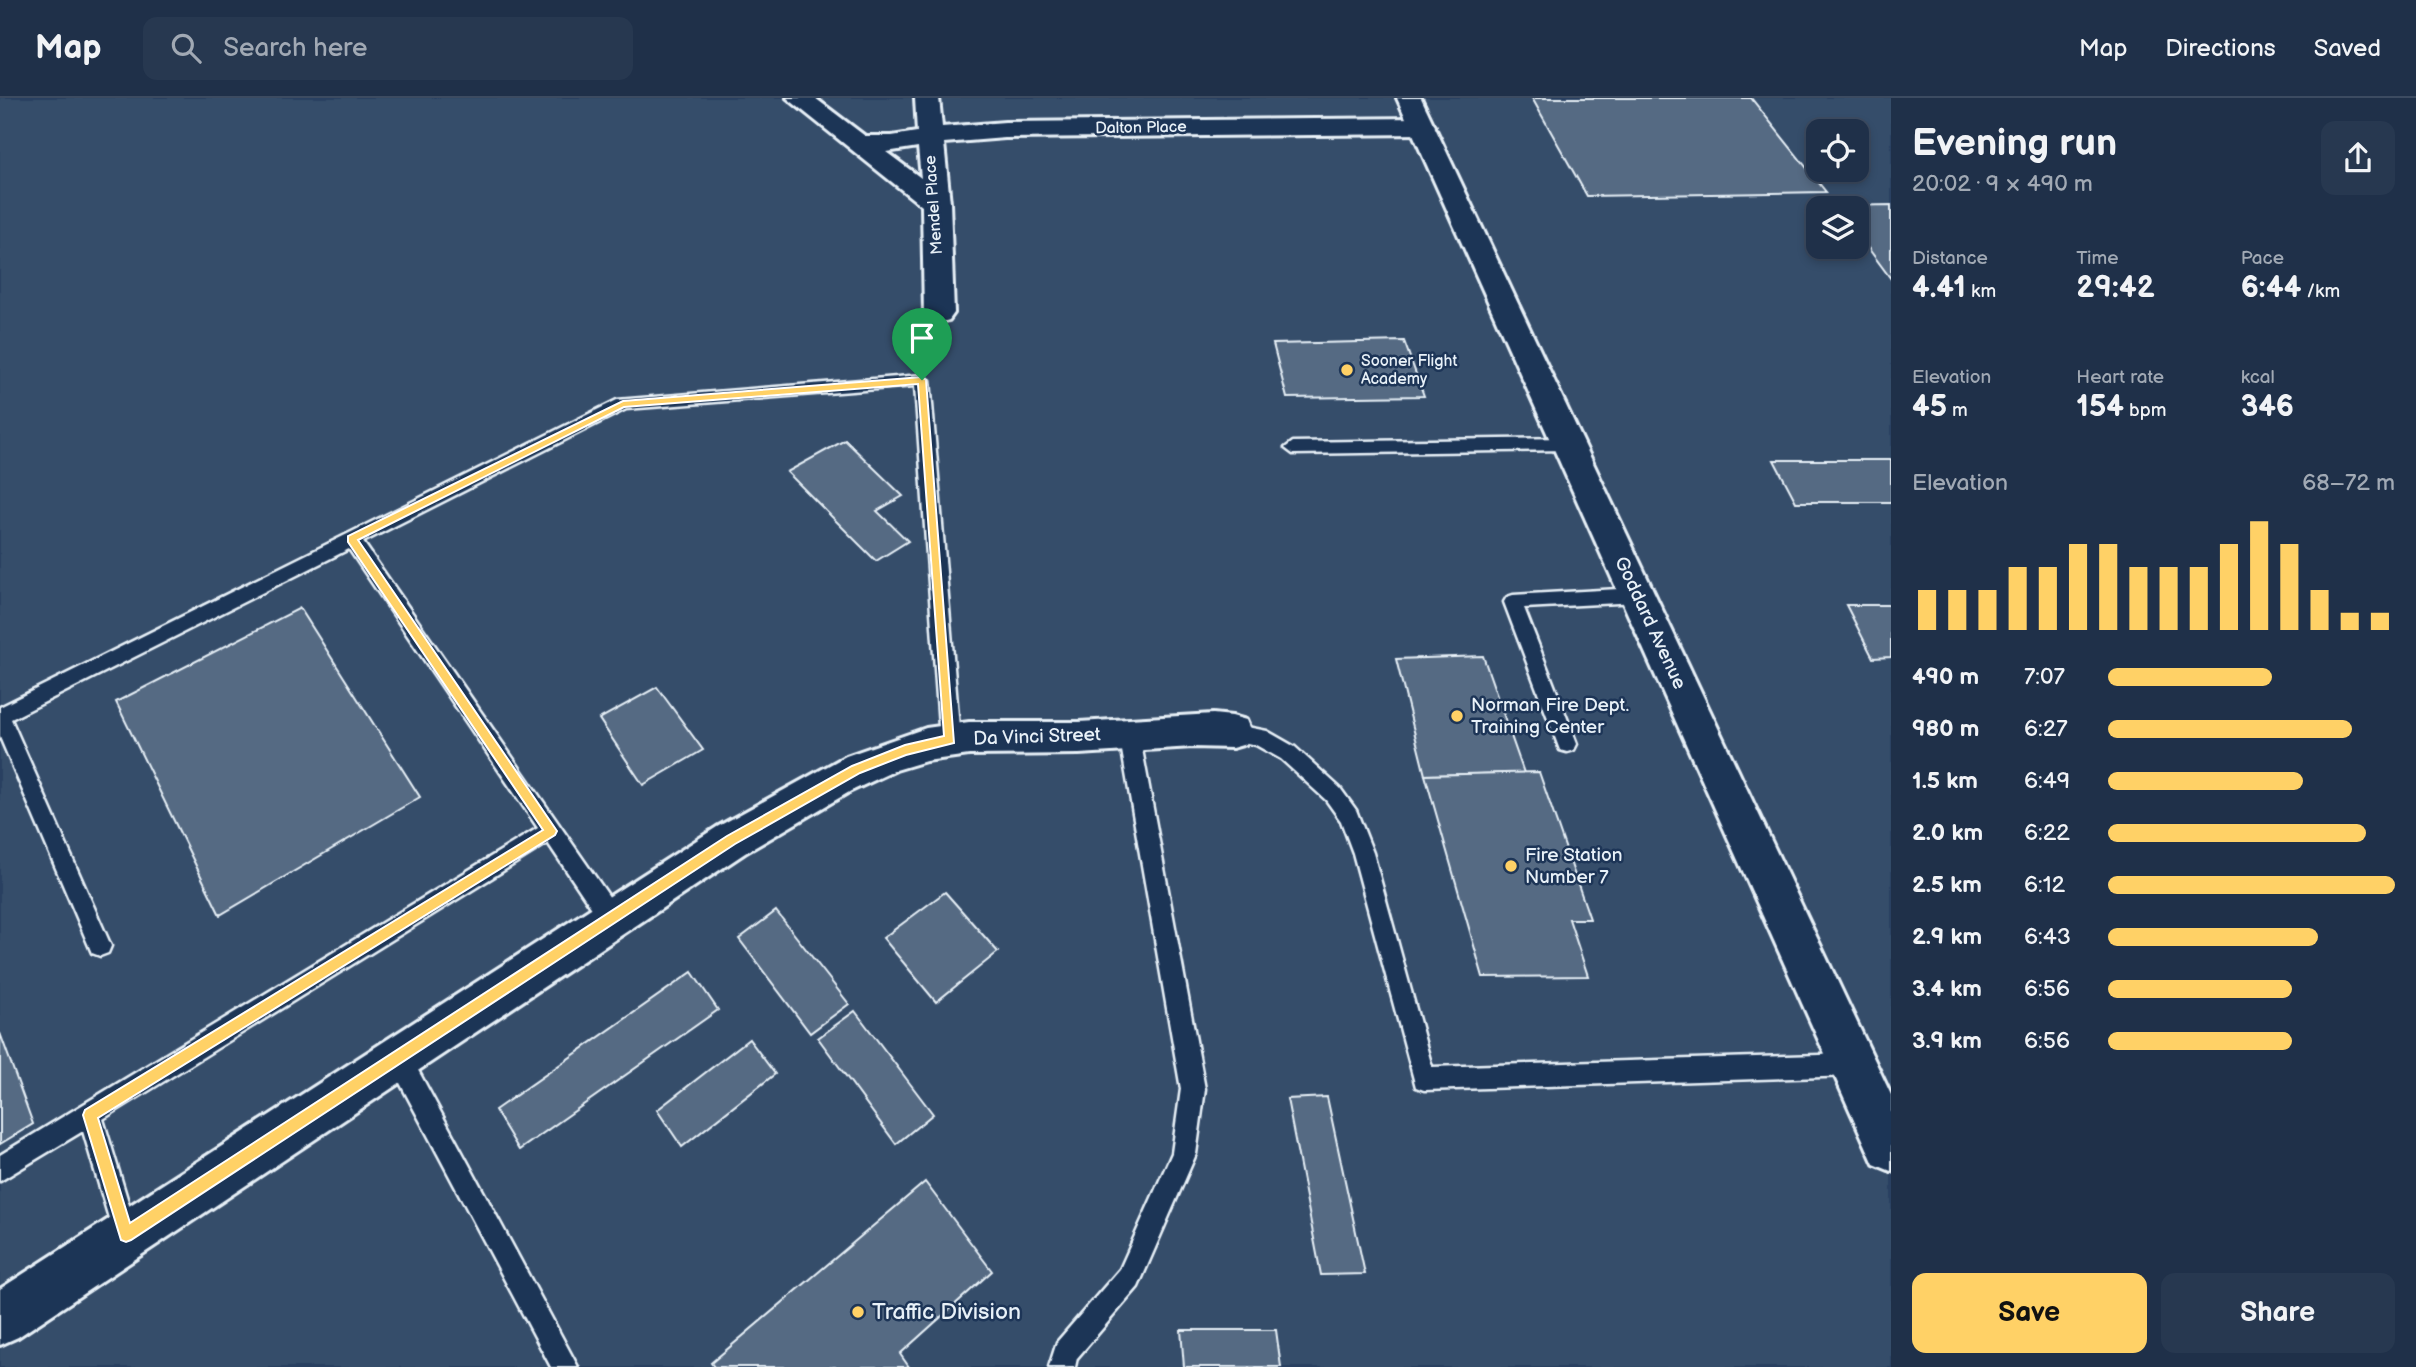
<!DOCTYPE html>
<meta charset="utf-8">
<style>
:root{--surface:#1f3049;--page:#273850;--text:#f1f3f6;--muted:#a1a9b4;--line:#3c4b61;--accent:#ffd166}
body{margin:0;font-family:"Balsamiq Sans",sans-serif;background:var(--page);color:var(--text);height:100vh;display:flex;flex-direction:column;font-size:26px;white-space:nowrap}
*{box-sizing:border-box;margin:0}
p{font-size:23px;color:var(--muted)}
.icon{flex:none;width:38px;height:38px;fill:none;stroke:currentColor;stroke-width:2;stroke-linecap:round;stroke-linejoin:round}
.map{position:relative;flex:1;overflow:hidden}
.details{display:flex;flex-direction:column;background:var(--surface);width:525px}
.details>*{flex:none}
.fabs{position:absolute;left:1806px;top:21px;display:grid;gap:14px}
.fabs a{display:grid;place-items:center;width:63px;height:63px;border-radius:14px;background:var(--surface);box-shadow:0 4px 10px #0003,0 0 0 2px var(--line);font-size:35px}
.pin{position:absolute;display:grid;place-items:center;width:60px;height:60px;color:#fff;margin:-72px -30px;border-radius:50% 50% 50% 0;rotate:-45deg;box-shadow:0 0 7px #0007}
.pin .icon{rotate:45deg}
.round{display:grid;place-items:center;flex:none;width:74px;height:74px;border-radius:14px;background:var(--page)}
.head{display:flex;align-items:center;justify-content:space-between;height:119px;padding:0 21px}
h1{font-size:38px;font-weight:800;line-height:52px}
.stats{display:grid;grid-template-columns:repeat(3,1fr);gap:10px;height:119px;padding:7px 21px}
.stats div{display:grid;align-content:center}
.stats b{font-size:30px;font-weight:800}
.stats small{font-size:19px;font-weight:400}
.stats p{font-size:19px}
.chart{height:196px;padding:14px 21px}
.chart p{display:flex;justify-content:space-between}
.chart svg{width:100%;height:126px;margin-top:7px;stroke:var(--accent);stroke-width:6}
.action{display:flex;gap:14px;margin-top:auto;padding:14px 21px}
.action a{flex:1;height:80px;border-radius:14px;background:var(--accent);color:#111;font-size:28px;font-weight:800;line-height:80px;text-align:center}
.action a+a{background:var(--page);color:var(--text)}
ul{padding:0 21px;list-style:none;font-size:23px}
li{display:grid;grid-template-columns:112px 84px 1fr;align-items:center;height:52px}
li i{height:18px;border-radius:9px;background:var(--accent)}
header{display:flex;align-items:center;gap:42px;box-sizing:border-box;height:98px;padding:0 35px;background:var(--surface);border-bottom:2px solid var(--line)}
header strong{font-size:33px}
nav{display:flex;gap:38px;margin-inline-start:auto;font-size:24px}
.search{width:490px;height:63px;background:var(--page);display:flex;align-items:center;gap:18px;box-sizing:border-box;padding:0 24px;border-radius:14px;color:var(--muted);font-size:26px}
main{display:flex;flex:1;min-height:0}
.map>svg:first-child{display:block}
.built{fill:#364d6b;fill-rule:evenodd}
.building{fill:#556a83;stroke:#e8f1f8;stroke-width:2}
.lines{fill:none;stroke-linecap:round;stroke-linejoin:round}
.service-casing{stroke:#e8f1f8;stroke-width:5}
.minor-casing{stroke:#e8f1f8;stroke-width:6}
.tertiary-casing{stroke:#e8f1f8;stroke-width:6}
.service{fill:#1d3557;fill-rule:evenodd}
.minor{fill:#1d3557;fill-rule:evenodd}
.tertiary{fill:#1d3557;fill-rule:evenodd}
.route{fill:#ffd166;stroke:#fff;stroke-width:2;fill-rule:evenodd}
.poi-dot{fill:#ffd166;stroke:#1d3557;stroke-width:2.5}
.labels{text-anchor:middle;dominant-baseline:central;stroke-width:5;stroke-linejoin:round;paint-order:stroke}
.far-street-label{font-size:16px;fill:#e8f1f8;stroke:#1d3557}
.far-poi-label{font-size:16px;fill:#e8f1f8;stroke:#1d3557;text-anchor:start}
.street-label{font-size:19px;fill:#e8f1f8;stroke:#1d3557}
.poi-label{font-size:19px;fill:#e8f1f8;stroke:#1d3557;text-anchor:start}
.near-poi-label{font-size:23px;fill:#e8f1f8;stroke:#1d3557;text-anchor:start}
</style>
<header>
<strong>Map</strong>
<div class="search"><svg class="icon" aria-label="search" viewBox="0 0 24 24"><circle cx="10" cy="10" r="6"/><path d="M15 15l6 6"/></svg>Search here</div>
<nav><a>Map</a><a>Directions</a><a>Saved</a></nav>
</header>
<main>
<div class="map">
<svg width="1891" height="1269" viewBox="0 0 1891 1269">
<rect width="100%" height="100%" fill="#294061"/>
<filter id="ink" filterUnits="userSpaceOnUse"><feTurbulence type="fractalNoise" baseFrequency=".0143" numOctaves="2"/><feDisplacementMap in="SourceGraphic" scale="14" xChannelSelector="R" yChannelSelector="G"/><feConvolveMatrix kernelMatrix="1 2 1 2 8 2 1 2 1" color-interpolation-filters="sRGB"/></filter>
<g filter="url(#ink)">
<path class="built" d="M0,0H1891V1269H0ZM1818,33H1857V72H1818ZM1818,110H1857V149H1818Z"/>
<g class="building">
<path d="M1532,0H1751L1826,94L1587,98Z"/>
<path d="M1891,107V181L1857,135V110H1839L1837,108Z"/>
<path d="M1404,243L1424,298L1287,300L1273,246Z"/>
<path d="M845,342L903,398L877,413L908,443L876,463L787,374Z"/>
<path d="M1774,362H1891V404H1796Z"/>
<path d="M1846,507H1891V559L1873,560Z"/>
<path d="M300,510L420,699L220,817L116,604Z"/>
<path d="M1483,558L1524,675L1425,677L1396,561Z"/>
<path d="M657,589L703,652L643,687L599,621Z"/>
<path d="M1539,674L1590,821H1569L1588,878L1483,879L1425,677Z"/>
<path d="M945,794L998,854L936,904L883,840Z"/>
<path d="M776,813L849,906L810,935L739,841Z"/>
<path d="M692,874L718,912L519,1052L495,1012Z"/>
<path d="M855,913L933,1016L896,1046L818,940Z"/>
<path d="M0,935L33,1026L0,1046Z"/>
<path d="M749,941L775,976L682,1049L657,1012Z"/>
<path d="M1327,999L1365,1176L1321,1177L1287,1001Z"/>
<path d="M925,1084L992,1173L900,1256L909,1269H714L711,1265Z"/>
<path d="M1181,1232H1276L1281,1269H1184Z"/>
</g>
<g class="lines">
<g class="service-casing">
<g id="service">
<path d="M922,277L930,282L960,642L957,648L950,650L943,648L940,642L915,288L626,311L363,444L619,813L622,820L619,827L611,830L603,827L548,745L103,1021L138,1137L135,1146L126,1149L117,1146L114,1137L83,1033L0,1083V1057L538,730L349,451L11,621L111,848L108,855L100,858L92,855L0,639V609L617,302Z"/>
<path d="M1568,340L1576,346L1568,352L1293,356L1285,350L1293,344Z"/>
<path d="M1637,490L1643,492L1646,497L1643,502L1637,504L1524,510L1577,646L1574,652L1567,654L1560,652L1504,504L1507,499L1513,497Z"/>
<path d="M1232,626L1267,633L1295,649L1340,690L1356,712L1373,755L1432,969L1853,956L1861,959L1864,967L1861,975L1853,978L1424,992L1416,989L1353,755L1341,723L1326,702L1281,661L1256,647L1225,640L1222,634L1225,628Z"/>
<path d="M1129,627L1136,629L1139,635L1205,991L1196,1056L1138,1189L1077,1260L1075,1269H1049L1057,1244L1120,1171L1172,1055L1181,991L1119,635L1122,629Z"/>
<path d="M398,947L406,950L578,1269H551L390,966L387,958L390,950Z"/>
</g>
</g>
<g class="minor-casing">
<g id="minor">
<path d="M787,0H815L865,38H892L917,34L915,0H939L942,29L1005,24L1422,20L1431,23L1435,28L1431,33L1422,36L1005,40L944,45L950,105L954,215L949,222L939,225L929,222L924,215L922,108ZM918,49L921,80L886,54Z"/>
<path d="M1213,616L1232,618L1246,622L1251,634L1246,646L1232,650L1193,649L1079,656L969,657L926,663L896,672L851,693L745,755L18,1239L0,1247V1191L717,729L846,658L926,630L969,624H1079Z"/>
</g>
</g>
<g class="tertiary-casing">
<path id="tertiary" d="M1397,0H1421L1891,997V1073L1874,1066Z"/>
</g>
<use href="#service" class="service"/>
<use href="#minor" class="minor"/>
<use href="#tertiary" class="tertiary"/>
</g>
</g>
<path class="route" d="M922,279L926,282L954,645L906,657L860,675L735,746L131,1142L126,1144L121,1142L83,1017L85,1012L543,732L348,444V438L623,303ZM918,286L944,638L905,647L852,668L727,738L130,1125L98,1020L555,737L557,733L358,442L624,309Z"/>
<g class="poi-dot">
<circle cx="1347" cy="272" r="7"/>
<circle cx="1457" cy="618" r="7"/>
<circle cx="1511" cy="768" r="7"/>
<circle cx="858" cy="1214" r="7"/>
</g>
<g class="labels">
<g class="far-street-label">
<text transform="translate(1141 30) rotate(-1)">Dalton Place</text>
<text transform="translate(934 107) rotate(-94)">Mendel Place</text>
</g>
<g class="far-poi-label">
<text x="1361" y="263">Sooner Flight<tspan x="1361" dy="18">Academy</tspan></text>
</g>
<g class="street-label">
<text transform="translate(1650 525) rotate(65)">Goddard Avenue</text>
<text transform="translate(1037 639) rotate(-2)">Da Vinci Street</text>
</g>
<g class="poi-label">
<text x="1471" y="607">Norman Fire Dept.<tspan x="1471" dy="22">Training Center</tspan></text>
<text x="1525" y="757">Fire Station<tspan x="1525" dy="22">Number 7</tspan></text>
</g>
<g class="near-poi-label">
<text x="872" y="1214">Traffic Division</text>
</g>
</g>
</svg>
<div class="fabs">
<a><svg class="icon" aria-label="locate" viewBox="0 0 24 24"><circle cx="12" cy="12" r="6"/><path d="M12 2v4M12 18v4M2 12h4M18 12h4"/></svg></a>
<a><svg class="icon" aria-label="layers" viewBox="0 0 24 24"><path d="M12 4l9 5-9 5-9-5zM3 14l9 5 9-5"/></svg></a>
</div>
<div class="pin" style="left:922px;top:282px;background:#1e9e55"><svg class="icon" aria-label="arrive" viewBox="0 0 24 24"><path d="M6 21V4h12l-3 4 3 4H6"/></svg></div>
</div>
<section class="details">
<div class="head"><div><h1>Evening run</h1><p>20:02 · 9 × 490 m</p></div><a class="round"><svg class="icon" aria-label="share" viewBox="0 0 24 24"><path d="M12 15V3M7 8l5-5 5 5M5 13v7h14v-7"/></svg></a></div>
<div class="stats">
<div><p>Distance</p><b>4.41<small> km</small></b></div>
<div><p>Time</p><b>29:42</b></div>
<div><p>Pace</p><b>6:44<small> /km</small></b></div>
</div>
<div class="stats">
<div><p>Elevation</p><b>45<small> m</small></b></div>
<div><p>Heart rate</p><b>154<small> bpm</small></b></div>
<div><p>kcal</p><b>346</b></div>
</div>
<div class="chart"><p><span>Elevation</span>68–72 m</p>
<svg viewBox="0 0 160 44" preserveAspectRatio="none"><path d="M5 44V30M15 44V30M25 44V30M35 44V22M45 44V22M55 44V14M65 44V14M75 44V22M85 44V22M95 44V22M105 44V14M115 44V6M125 44V14M135 44V30M145 44V38M155 44V38"/></svg>
</div>
<ul>
<li><b>490 m</b>7:07<i style="width:57%"></i></li>
<li><b>980 m</b>6:27<i style="width:85%"></i></li>
<li><b>1.5 km</b>6:49<i style="width:68%"></i></li>
<li><b>2.0 km</b>6:22<i style="width:90%"></i></li>
<li><b>2.5 km</b>6:12<i style="width:100%"></i></li>
<li><b>2.9 km</b>6:43<i style="width:73%"></i></li>
<li><b>3.4 km</b>6:56<i style="width:64%"></i></li>
<li><b>3.9 km</b>6:56<i style="width:64%"></i></li>
</ul>
<div class="action"><a>Save</a><a>Share</a></div>
</section>
</main>
